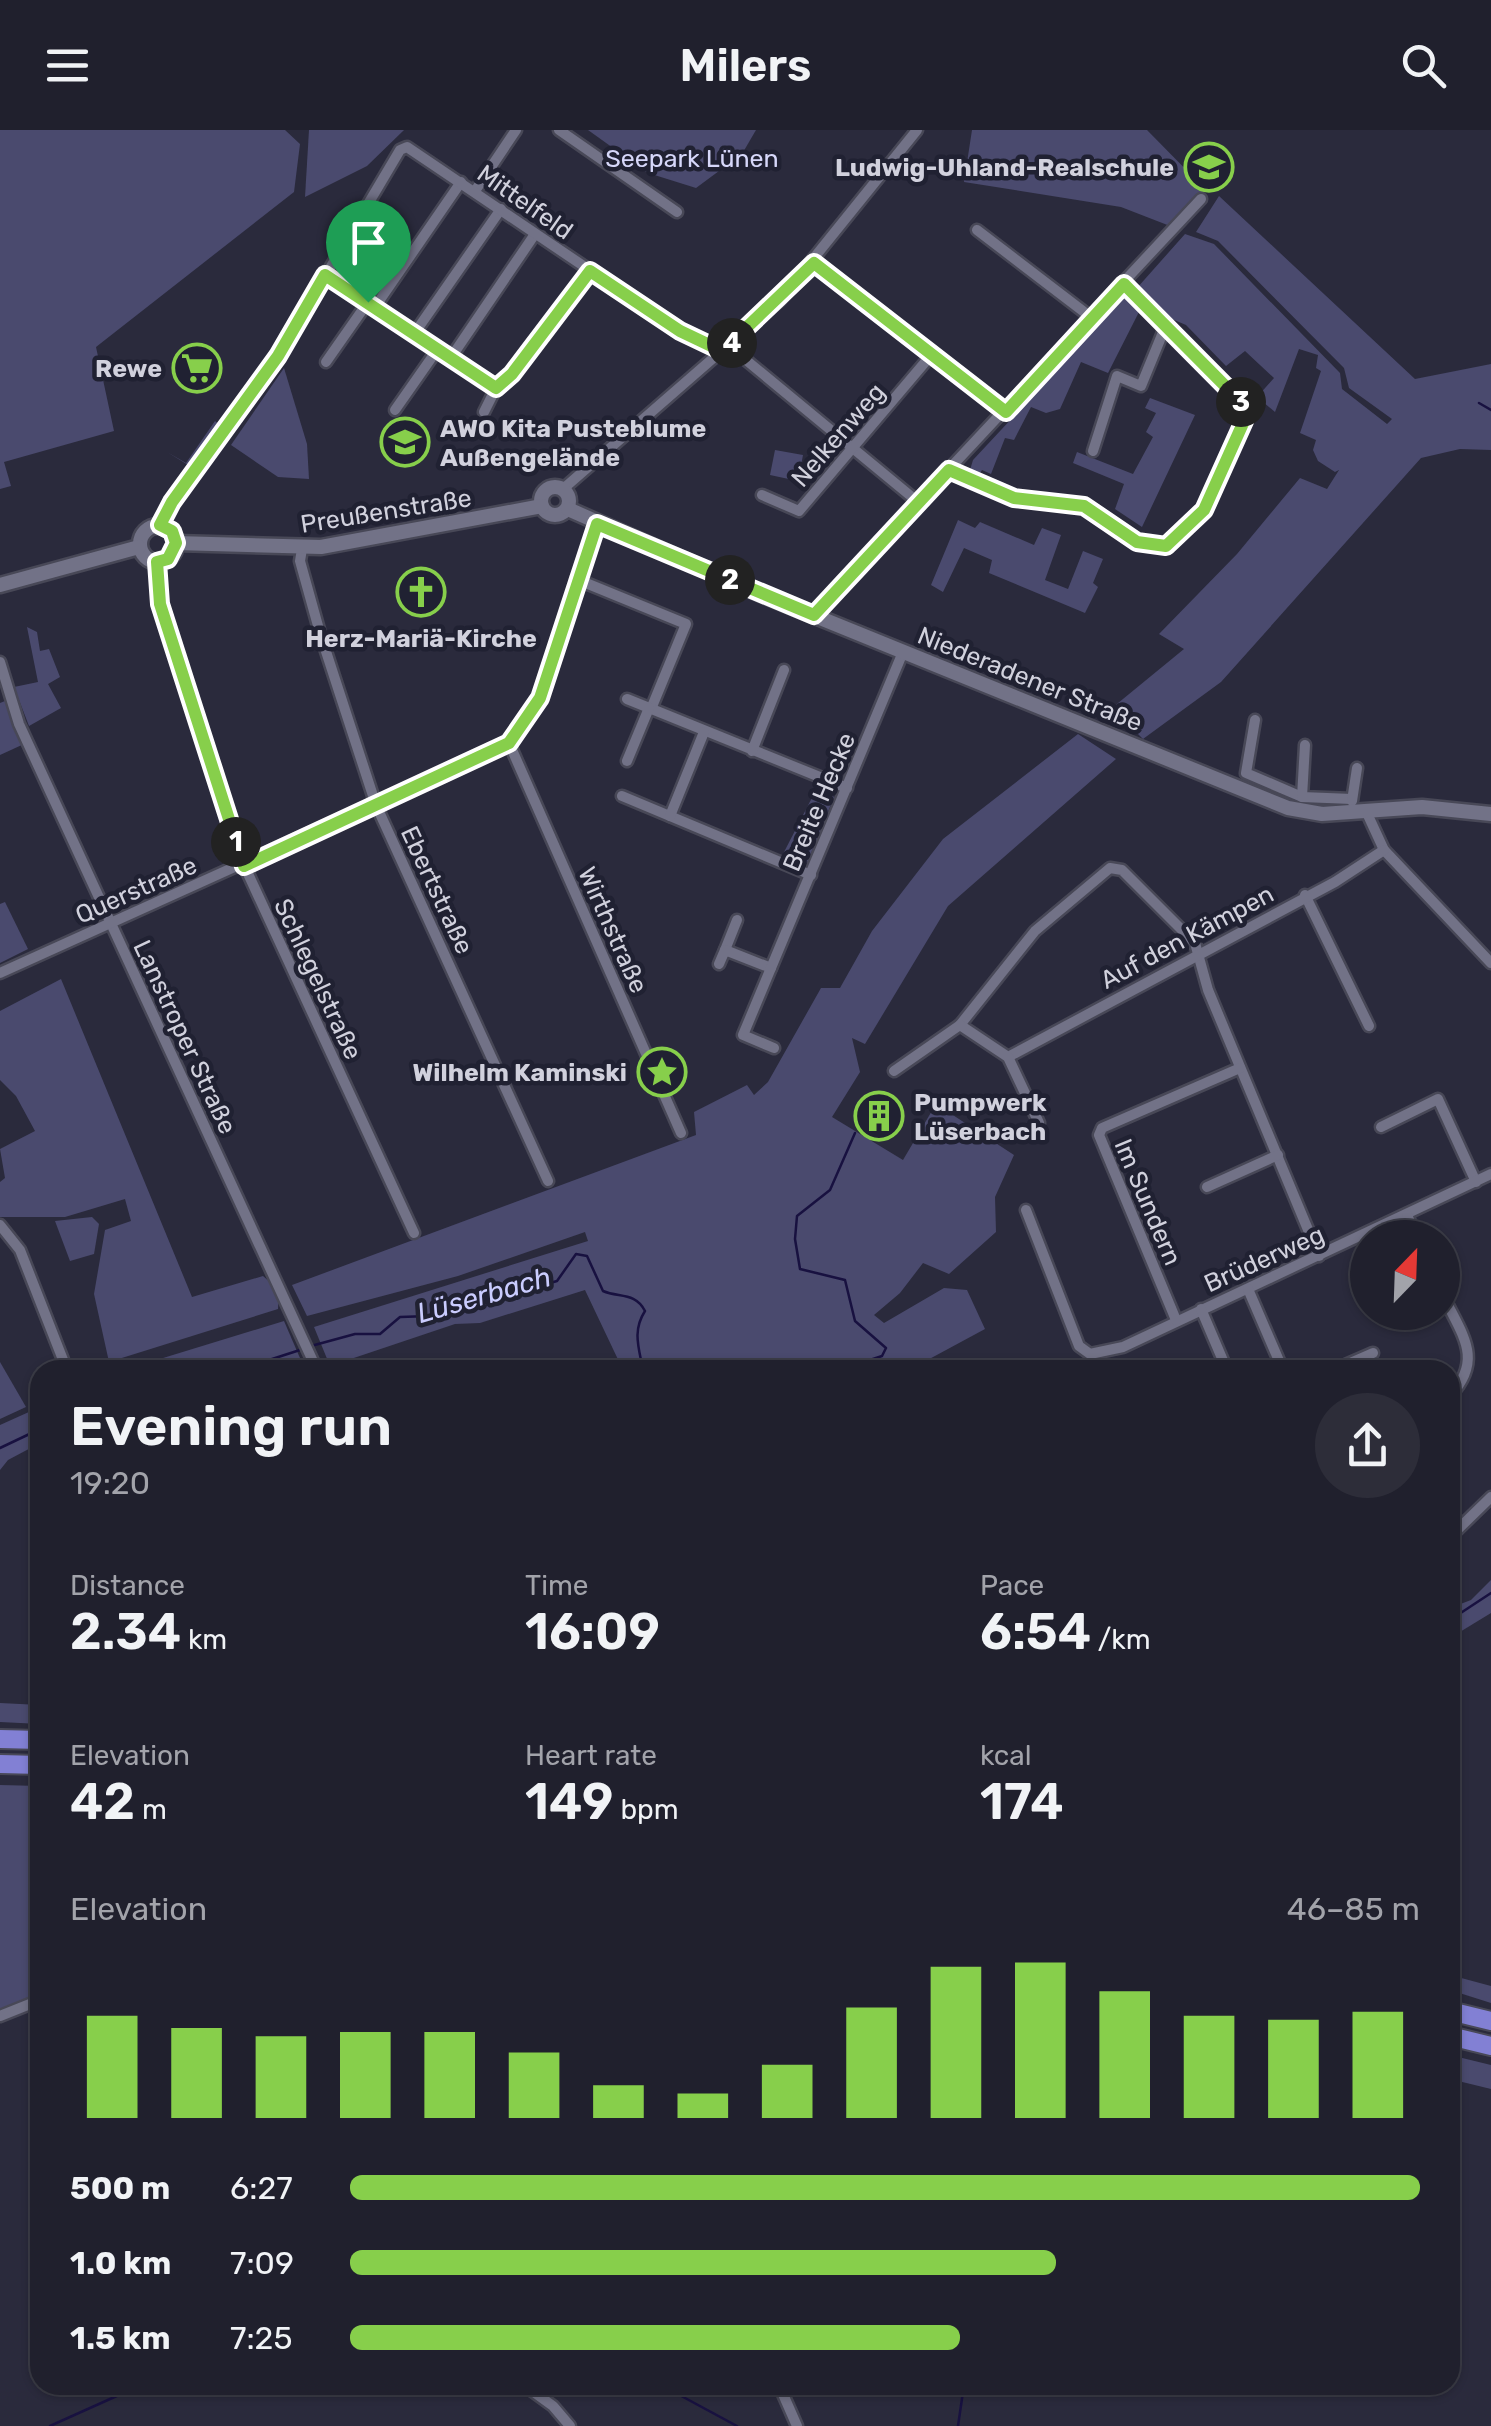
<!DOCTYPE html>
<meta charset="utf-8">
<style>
:root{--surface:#20202d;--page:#2d2d39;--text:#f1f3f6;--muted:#a2a3aa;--line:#3d3e49;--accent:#87cf4b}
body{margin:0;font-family:Rubik,sans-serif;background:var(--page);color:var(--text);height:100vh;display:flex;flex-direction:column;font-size:38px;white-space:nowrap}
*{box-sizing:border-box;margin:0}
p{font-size:32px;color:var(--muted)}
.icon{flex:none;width:55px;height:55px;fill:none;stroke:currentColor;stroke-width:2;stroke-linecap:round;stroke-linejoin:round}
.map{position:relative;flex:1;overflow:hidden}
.drawer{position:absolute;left:30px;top:1230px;width:1430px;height:1035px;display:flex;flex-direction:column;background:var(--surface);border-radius:30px;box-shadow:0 2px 8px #0004,0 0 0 2px var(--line)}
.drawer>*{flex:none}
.needle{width:65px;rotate:23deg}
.buttons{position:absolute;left:1350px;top:1090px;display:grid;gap:20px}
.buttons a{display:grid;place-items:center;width:110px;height:110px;border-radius:50%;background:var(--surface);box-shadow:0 2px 8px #0004,0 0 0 2px var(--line);font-size:50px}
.pin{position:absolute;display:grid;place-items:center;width:85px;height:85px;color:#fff;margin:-102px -42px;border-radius:50% 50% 50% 0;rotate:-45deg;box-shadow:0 0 10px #0007}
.pin .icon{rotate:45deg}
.km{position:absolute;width:50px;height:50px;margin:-25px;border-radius:50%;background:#222;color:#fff;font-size:28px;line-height:50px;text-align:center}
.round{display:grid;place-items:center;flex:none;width:105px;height:105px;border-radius:52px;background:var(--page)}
.head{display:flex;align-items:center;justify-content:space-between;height:170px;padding:0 40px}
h1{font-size:55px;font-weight:600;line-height:75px}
.metrics{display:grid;grid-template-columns:repeat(3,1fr);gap:15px;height:170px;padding:10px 40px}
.metrics div{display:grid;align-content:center}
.metrics b{font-size:50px;font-weight:600}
.metrics small{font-size:28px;font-weight:400}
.metrics p{font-size:28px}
.chart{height:280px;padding:20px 40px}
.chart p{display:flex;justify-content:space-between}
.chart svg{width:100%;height:180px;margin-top:10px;stroke:var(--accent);stroke-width:6}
ul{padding:0 40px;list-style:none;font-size:32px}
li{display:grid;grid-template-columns:160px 120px 1fr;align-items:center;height:75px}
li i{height:25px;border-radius:12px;background:var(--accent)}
header{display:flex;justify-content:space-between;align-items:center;height:130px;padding:0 40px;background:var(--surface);font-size:45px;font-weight:600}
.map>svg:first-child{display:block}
.green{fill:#4a4a6e}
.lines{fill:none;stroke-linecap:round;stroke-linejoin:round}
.stream{stroke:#181140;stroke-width:2.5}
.street-casing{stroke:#484857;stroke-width:15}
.secondary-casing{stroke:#484857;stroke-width:19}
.highway-casing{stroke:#484857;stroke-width:22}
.street{stroke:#727287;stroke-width:10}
.secondary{stroke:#727287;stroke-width:14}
.highway{stroke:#8280d4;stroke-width:18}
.route-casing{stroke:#fff;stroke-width:20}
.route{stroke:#87cf4b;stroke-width:12}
.labels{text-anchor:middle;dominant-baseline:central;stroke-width:9;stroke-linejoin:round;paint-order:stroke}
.park-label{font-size:25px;fill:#d6d7f9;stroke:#202132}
.poi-label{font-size:25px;font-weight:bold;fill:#d1d1dd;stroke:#202132;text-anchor:end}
.street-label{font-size:25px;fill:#d1d1dd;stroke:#202132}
.water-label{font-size:28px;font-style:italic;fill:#caccfe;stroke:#202132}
</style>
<header><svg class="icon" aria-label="menu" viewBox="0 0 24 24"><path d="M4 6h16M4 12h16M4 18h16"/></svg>Milers<svg class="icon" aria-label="search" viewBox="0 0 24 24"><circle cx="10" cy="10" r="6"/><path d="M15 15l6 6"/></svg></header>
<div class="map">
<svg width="1491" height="2296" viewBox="0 0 1491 2296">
<rect width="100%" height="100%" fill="#2a2a3c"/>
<g class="green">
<path d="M0,0H285L300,14L294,62L96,217L114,301L4,332L11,356L0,359Z"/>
<path d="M309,0H404L367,36L305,67Z"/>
<path d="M588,0H756L742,24L696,58L648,43Z"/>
<path d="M972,0H1147L1205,59L1170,96L1121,77L964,52Z"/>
<path d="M1219,66L1415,249L1491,234V320L1460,319L1421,328L1221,552L1143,609L1112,578L1184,519L1159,504L1237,424L1300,348L1327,359L1339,340L1335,342L1318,331L1313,320L1316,310L1300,303L1321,241L1316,238L1318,225L1299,219L1275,282L1257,267L1274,248L1245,221L1226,236L1186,195L1160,184L1137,158L1185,104L1214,114L1340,243L1342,259L1387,294L1392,289L1349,258L1344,238L1218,111L1196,102Z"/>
<path d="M1125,167L1140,180L1108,243L1081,232L1060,279L1046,283L1031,277L1014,310L1005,308L991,344L982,340L978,346L970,340L973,330Z"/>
<path d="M284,238L307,314L309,349L278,347L231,315Z"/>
<path d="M1150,268L1195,285L1142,397L1115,379L1124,354L1073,333L1077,322L1133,344L1153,307L1146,302L1156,283L1145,278Z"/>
<path d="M215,291L222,297L193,338L167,322L186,333Z"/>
<path d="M775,320L803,325L798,351L770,345Z"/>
<path d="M958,390L975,398L980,392L1034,415L1042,398L1061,405L1045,450L1068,459L1083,421L1103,429L1093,453L1098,457L1085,483L989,443L992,430L964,418L943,462L931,455Z"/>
<path d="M27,497L37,502L40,521L49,519L60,547L48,554L61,578L29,596L14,557L38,552Z"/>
<path d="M5,571L24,614L0,625V573Z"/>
<path d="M1078,604L1116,629L948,776L865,914L852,908L860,942L832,987L903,1030L936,974L1014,1025L995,1067L996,1102L949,1144L923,1133L900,1163L874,1185L884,1193L944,1158L967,1160L985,1199L909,1240H623L585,1160L480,1193L455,1194L330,1236L314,1197L588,1111L585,1102L458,1146L307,1186L292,1155L696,1005L694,982L747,955L754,965L768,952L821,858H840L872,801L943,709Z"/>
<path d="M818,656L834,667L807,733L782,726Z"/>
<path d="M5,772L28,819L0,833V774Z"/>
<path d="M61,849L192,1167L263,1146L279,1160L278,1179L109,1232L94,1164L105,1100L131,1091L125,1069L65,1087H0V1052L5,1048L0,1019L35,1001L16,966L0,950V881Z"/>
<path d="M92,1087L99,1094L94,1124L70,1131L55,1091Z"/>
<path d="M284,1191L303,1235L285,1240H124Z"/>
<path d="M0,1232L26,1277L0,1289Z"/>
<path d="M40,1277V1313L8,1330L0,1340V1295Z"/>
<path d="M1491,1450V1483L1450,1508V1478L1471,1470Z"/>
<path d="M0,1573L40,1575V1594L0,1592Z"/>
<path d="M0,1655L40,1656V1868L0,1885Z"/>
<path d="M1450,1845L1491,1856V1873L1450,1860Z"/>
<path d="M1450,1925L1491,1935V1959L1450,1949Z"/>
</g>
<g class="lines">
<g class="stream">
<path d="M1479,273L1491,280"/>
<path d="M311,1216L355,1204H380L400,1187L430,1186L476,1167L519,1162L557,1151L576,1124L587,1126L603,1161C619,1168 635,1162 645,1181C632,1201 639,1218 643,1240"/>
<path d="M238,1240L303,1219"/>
<path d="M840,1240L882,1226L886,1218L855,1191L845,1150L800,1139L795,1109L797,1086L830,1060L855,1003"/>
<path d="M0,1318L40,1299"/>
<path d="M1450,1490L1491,1463"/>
<path d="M661,2255L737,2296"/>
<path d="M127,2261L141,2255"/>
<path d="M50,2296L119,2265"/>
<path d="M958,2296L964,2255"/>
</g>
<g class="street-casing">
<g id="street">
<path d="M559,0L677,82"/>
<path d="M475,61L516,0"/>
<path d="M977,100L1092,188"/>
<path d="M813,133L1006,281"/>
<path d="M325,145L496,258"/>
<path d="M375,177L461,52"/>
<path d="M414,204L501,79"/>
<path d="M729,216L918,372"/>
<path d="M450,229L535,104"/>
<path d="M326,232L368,172"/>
<path d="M395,280L437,220"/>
<path d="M484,282L496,258L512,245L590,141"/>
<path d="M1093,321L1117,246L1141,256L1166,195"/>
<path d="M949,340L1014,368L1084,376L1137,412L1165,416L1204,380L1249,280L1124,154"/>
<path d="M563,359L780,170L917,0"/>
<path d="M762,365L799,381L932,224"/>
<path d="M160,395L172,372L278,226L400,20L407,17L680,201L722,221"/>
<path d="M302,419L300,431L320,503L376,675L548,1051"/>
<path d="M157,432L160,474L244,735L414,1103"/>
<path d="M576,449L686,494L651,579"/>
<path d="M813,485L1201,69"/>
<path d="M0,532L19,594L317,1240"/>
<path d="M627,569L847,658"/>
<path d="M1255,590L1246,643L1302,667"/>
<path d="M509,613L681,1003"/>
<path d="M1305,615L1302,667L1352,669"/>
<path d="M752,621L784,540"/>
<path d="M627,631L649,578"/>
<path d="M622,666L811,745"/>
<path d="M1352,671L1357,638"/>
<path d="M1366,681L1384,720L1491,833"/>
<path d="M670,686L704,602"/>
<path d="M1305,765L1369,896"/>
<path d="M725,820L737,790"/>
<path d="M719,834L725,820L771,838"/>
<path d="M0,843L509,613L540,568L597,394"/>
<path d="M960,895L1035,801L1110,738L1122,740L1195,813L1208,860L1319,1126"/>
<path d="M774,918L743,905L903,522"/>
<path d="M1008,927L1335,752L1384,720"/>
<path d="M894,941L960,895L1008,927L1039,993"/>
<path d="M1381,997L1438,969L1476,1052"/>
<path d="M1207,1057L1278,1025"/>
<path d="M1026,1080L1079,1216L1090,1224L1123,1217L1491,1044"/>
<path d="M1407,1085L1417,1108"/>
<path d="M0,1095L20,1120L67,1240"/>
<path d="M1248,1159L1283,1240"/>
<path d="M1442,1163C1461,1204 1485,1228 1450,1266"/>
<path d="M1201,1179L1227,1240"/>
<path d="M1176,1190L1099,1005L1102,998L1240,938"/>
<path d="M1334,1240L1373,1223"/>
<path d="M1450,1407L1491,1367"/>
<path d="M0,1886L40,1870"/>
<path d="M524,2255L553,2276L570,2296"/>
<path d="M779,2255L797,2296"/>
</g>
</g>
<g class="secondary-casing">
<g id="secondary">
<circle cx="555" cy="371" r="14"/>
<path d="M568,379L761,464L1288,678L1322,684L1422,677L1491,684"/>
<circle cx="158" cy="414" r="18"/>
<path d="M176,413L321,417L542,376"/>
<path d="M0,455L139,417"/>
</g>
</g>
<g class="highway-casing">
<g id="highway">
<path d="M0,1609L40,1610"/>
<path d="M0,1634L40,1635"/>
<path d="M1450,1881L1491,1891"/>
<path d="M1450,1906L1491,1916"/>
</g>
</g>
<use href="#street" class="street"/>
<use href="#secondary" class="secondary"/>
<use href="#highway" class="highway"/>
</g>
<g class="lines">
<g class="route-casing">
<path id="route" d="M814,133L1006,282L1124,154L1249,280L1204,380L1166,416L1137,412L1084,376L1014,368L949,340L814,485L597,394L540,568L509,613L244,736L160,474L157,432L168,429L176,413L172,401L160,395L172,372L278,226L325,145L496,258L512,244L590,141L680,201L722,221Z"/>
</g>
<use href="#route" class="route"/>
</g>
<defs>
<g id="school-ring" transform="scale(2.5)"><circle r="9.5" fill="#202132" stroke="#87cf4b" stroke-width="1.5"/><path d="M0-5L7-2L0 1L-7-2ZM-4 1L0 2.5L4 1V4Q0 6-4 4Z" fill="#87cf4b"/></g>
<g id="supermarket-ring" transform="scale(2.5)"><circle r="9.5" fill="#202132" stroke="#87cf4b" stroke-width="1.5"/><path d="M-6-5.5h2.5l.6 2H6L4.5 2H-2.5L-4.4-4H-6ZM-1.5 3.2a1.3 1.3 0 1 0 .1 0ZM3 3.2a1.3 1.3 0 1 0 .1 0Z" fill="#87cf4b"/></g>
<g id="church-ring" transform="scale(2.5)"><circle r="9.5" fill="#202132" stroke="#87cf4b" stroke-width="1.5"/><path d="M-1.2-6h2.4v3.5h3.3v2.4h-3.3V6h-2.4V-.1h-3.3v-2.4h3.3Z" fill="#87cf4b"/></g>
<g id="sight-ring" transform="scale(2.5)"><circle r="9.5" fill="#202132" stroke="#87cf4b" stroke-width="1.5"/><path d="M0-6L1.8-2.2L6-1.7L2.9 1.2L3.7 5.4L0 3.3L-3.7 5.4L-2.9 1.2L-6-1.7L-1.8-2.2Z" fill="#87cf4b"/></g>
<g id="building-ring" transform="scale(2.5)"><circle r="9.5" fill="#202132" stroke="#87cf4b" stroke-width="1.5"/><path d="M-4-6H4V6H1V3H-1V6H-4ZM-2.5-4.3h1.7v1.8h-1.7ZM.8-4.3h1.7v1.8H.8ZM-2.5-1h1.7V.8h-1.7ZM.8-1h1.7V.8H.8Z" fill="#87cf4b"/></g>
</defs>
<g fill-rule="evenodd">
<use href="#school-ring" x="1209" y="37"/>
<use href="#supermarket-ring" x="197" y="238"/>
<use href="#school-ring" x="405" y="312"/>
<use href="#church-ring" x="421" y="462"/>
<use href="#sight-ring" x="662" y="942"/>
<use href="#building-ring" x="879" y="986"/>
</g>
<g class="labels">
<g class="park-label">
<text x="692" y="28">Seepark Lünen</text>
</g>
<g class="poi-label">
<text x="1174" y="37">Ludwig-Uhland-Realschule</text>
<text x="162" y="238">Rewe</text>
<text x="440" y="298" text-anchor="start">AWO Kita Pusteblume<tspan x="440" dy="29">Außengelände</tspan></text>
<text x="421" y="508" text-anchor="middle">Herz-Mariä-Kirche</text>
<text x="627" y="942">Wilhelm Kaminski</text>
<text x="914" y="972" text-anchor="start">Pumpwerk<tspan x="914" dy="29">Lüserbach</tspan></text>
</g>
<g class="street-label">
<text transform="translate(525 72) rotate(35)">Mittelfeld</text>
<text transform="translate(838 305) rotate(-49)">Nelkenweg</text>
<text transform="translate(386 381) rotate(-9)">Preußenstraße</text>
<text transform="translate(1030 549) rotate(22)">Niederadener Straße</text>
<text transform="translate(819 672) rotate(-67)">Breite Hecke</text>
<text transform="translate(136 760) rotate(-24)">Querstraße</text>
<text transform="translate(437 760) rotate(65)">Ebertstraße</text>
<text transform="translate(613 800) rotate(66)">Wirthstraße</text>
<text transform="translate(1187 807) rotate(-28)">Auf den Kämpen</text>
<text transform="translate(318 849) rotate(65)">Schlegelstraße</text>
<text transform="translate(185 907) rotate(65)">Lanstroper Straße</text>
<text transform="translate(1148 1072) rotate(67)">Im Sundern</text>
<text transform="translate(1264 1129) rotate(-24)">Brüderweg</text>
</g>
<g class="water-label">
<text transform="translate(484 1165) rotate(-16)">Lüserbach</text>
</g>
</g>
</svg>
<div class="buttons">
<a><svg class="needle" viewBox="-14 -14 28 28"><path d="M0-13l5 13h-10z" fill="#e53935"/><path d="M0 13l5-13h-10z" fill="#a2a3aa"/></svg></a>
</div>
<div class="pin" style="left:368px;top:172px;background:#1e9e55"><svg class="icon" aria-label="arrive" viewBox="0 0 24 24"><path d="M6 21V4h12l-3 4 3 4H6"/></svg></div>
<b class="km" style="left:236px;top:712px">1</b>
<b class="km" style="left:730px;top:450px">2</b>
<b class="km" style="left:1241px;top:272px">3</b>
<b class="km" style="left:732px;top:213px">4</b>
<section class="drawer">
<div class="head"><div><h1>Evening run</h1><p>19:20</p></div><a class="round"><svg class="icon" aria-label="share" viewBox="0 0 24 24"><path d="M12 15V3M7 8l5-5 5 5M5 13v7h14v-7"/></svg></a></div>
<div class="metrics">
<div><p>Distance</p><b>2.34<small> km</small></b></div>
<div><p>Time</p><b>16:09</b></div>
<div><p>Pace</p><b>6:54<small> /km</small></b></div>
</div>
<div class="metrics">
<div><p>Elevation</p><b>42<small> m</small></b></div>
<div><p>Heart rate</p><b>149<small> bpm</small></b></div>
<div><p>kcal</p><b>174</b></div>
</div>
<div class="chart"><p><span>Elevation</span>46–85 m</p>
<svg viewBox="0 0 160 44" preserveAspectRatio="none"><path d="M5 44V19M15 44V22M25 44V24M35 44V23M45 44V23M55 44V28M65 44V36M75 44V38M85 44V31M95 44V17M105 44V7M115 44V6M125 44V13M135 44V19M145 44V20M155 44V18"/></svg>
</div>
<ul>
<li><b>500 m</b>6:27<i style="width:100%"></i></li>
<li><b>1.0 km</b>7:09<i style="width:66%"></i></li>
<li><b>1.5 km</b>7:25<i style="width:57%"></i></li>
</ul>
</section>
</div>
